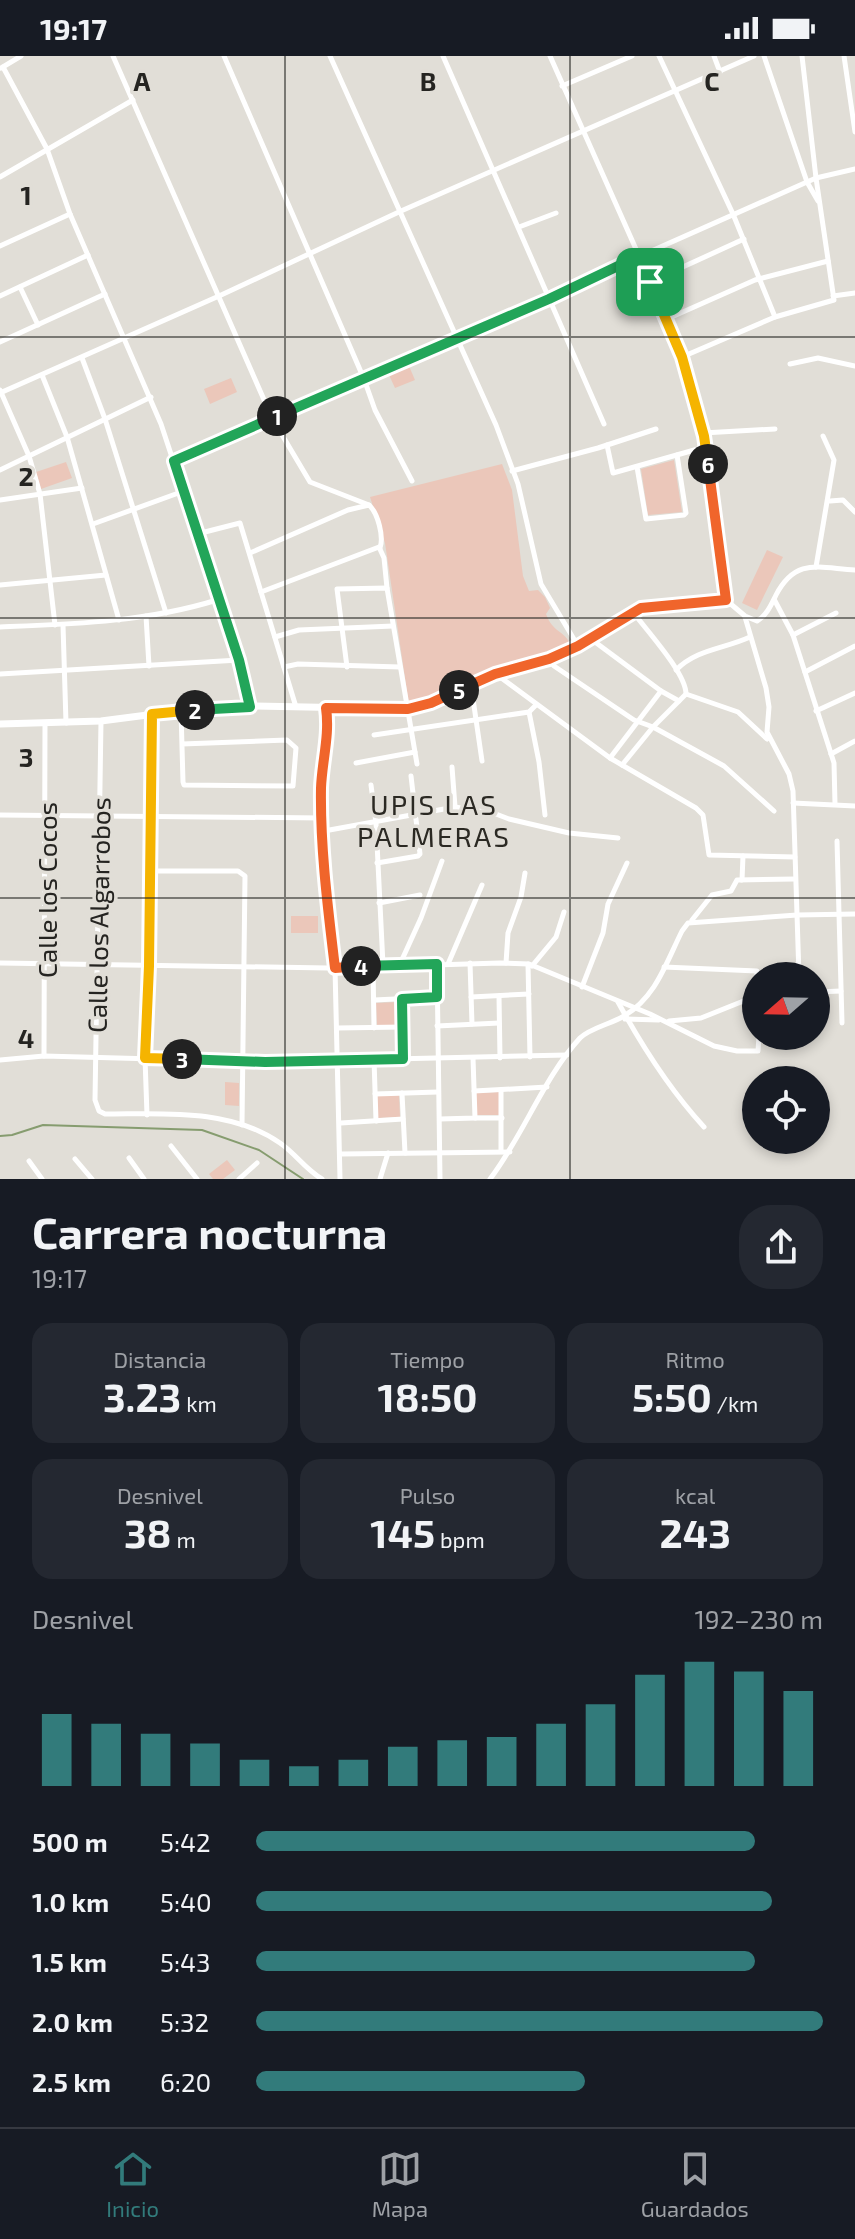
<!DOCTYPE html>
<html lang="es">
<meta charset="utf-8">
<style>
:root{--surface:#171b24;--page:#242831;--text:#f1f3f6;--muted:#9ea1a6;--line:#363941;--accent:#327b7b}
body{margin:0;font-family:"Exo 2",sans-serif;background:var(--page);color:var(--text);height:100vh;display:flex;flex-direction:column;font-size:30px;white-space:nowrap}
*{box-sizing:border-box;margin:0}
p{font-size:26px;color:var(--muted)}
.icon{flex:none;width:44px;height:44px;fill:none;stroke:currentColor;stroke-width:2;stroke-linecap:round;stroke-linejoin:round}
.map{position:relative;height:1123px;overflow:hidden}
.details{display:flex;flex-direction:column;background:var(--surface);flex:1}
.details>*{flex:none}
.needle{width:52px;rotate:250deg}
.tools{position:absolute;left:742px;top:906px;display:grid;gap:16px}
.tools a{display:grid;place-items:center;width:88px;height:88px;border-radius:50%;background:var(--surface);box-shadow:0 4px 12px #0003;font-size:40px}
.pin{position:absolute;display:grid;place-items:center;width:68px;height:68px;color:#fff;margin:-34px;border-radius:16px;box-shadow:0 4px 12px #0006}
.km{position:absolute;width:40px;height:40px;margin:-20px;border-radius:50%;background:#222;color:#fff;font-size:22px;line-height:40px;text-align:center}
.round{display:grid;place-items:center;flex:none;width:84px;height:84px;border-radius:32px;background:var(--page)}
.head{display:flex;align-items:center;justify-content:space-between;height:136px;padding:0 32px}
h1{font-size:44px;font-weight:700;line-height:60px}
.figures{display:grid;grid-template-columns:repeat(3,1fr);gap:12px;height:136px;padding:8px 32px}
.figures div{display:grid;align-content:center;border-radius:20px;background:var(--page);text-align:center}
.figures b{font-size:40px;font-weight:700}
.figures small{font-size:22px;font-weight:400}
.figures p{font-size:22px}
.chart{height:224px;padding:16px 32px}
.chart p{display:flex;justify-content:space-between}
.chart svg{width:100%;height:144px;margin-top:8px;stroke:var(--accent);stroke-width:6}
ul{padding:0 32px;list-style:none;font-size:26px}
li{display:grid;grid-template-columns:128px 96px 1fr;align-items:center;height:60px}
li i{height:20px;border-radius:10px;background:var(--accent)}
.status{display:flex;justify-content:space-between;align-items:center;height:56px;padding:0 40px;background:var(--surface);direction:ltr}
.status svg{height:22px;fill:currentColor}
.tabs{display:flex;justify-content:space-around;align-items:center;height:112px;border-top:2px solid var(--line);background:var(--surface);font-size:22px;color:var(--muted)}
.tabs a{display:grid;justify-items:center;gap:4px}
.tabs .current{color:var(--accent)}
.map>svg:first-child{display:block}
.green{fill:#ebc7ba}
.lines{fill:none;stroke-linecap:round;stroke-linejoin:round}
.stream{stroke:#869c6f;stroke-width:2}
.minor{stroke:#fff;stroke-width:5}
.tertiary{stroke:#fff;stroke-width:7}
.split-1-casing{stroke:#fff;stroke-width:16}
.split-2-casing{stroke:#fff;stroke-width:16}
.split-3-casing{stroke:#fff;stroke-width:16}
.split-4-casing{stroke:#fff;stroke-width:16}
.split-5-casing{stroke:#fff;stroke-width:16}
.split-6-casing{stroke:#fff;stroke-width:16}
.split-7-casing{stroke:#fff;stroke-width:16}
.split-1{stroke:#22a559;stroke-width:10}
.split-2{stroke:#22a559;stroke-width:10}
.split-3{stroke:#f5b400;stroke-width:10}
.split-4{stroke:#22a559;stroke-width:10}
.split-5{stroke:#f0652b;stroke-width:10}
.split-6{stroke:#f0652b;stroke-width:10}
.split-7{stroke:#f5b400;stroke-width:10}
.grid{fill:none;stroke:#252421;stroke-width:2;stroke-opacity:0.55}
.labels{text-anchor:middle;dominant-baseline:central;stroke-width:7;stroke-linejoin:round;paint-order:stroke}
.street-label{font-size:26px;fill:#252421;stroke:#e1ded7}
.neighbourhood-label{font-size:28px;letter-spacing:2px;fill:#2b2923;stroke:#e1ded7}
.grid-label{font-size:26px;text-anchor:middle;font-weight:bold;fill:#252421;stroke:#e1ded7;stroke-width:7;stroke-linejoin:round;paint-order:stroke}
</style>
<div class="status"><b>19:17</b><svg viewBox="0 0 49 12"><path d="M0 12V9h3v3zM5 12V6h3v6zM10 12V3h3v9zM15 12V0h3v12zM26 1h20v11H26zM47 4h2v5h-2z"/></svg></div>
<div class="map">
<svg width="855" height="1123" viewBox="0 0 855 1123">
<rect width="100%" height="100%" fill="#e1ded7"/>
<g class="green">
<path d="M409,310L415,324L395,332L389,319Z"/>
<path d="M231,322L237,336L210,348L204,333Z"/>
<path d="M674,404L682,456L648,459L641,413Z"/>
<path d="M66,406L72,422L41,433L36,416Z"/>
<path d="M502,408L512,434L523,520L529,535L538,534L545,541L550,552L546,558C553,577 564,574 571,589L486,617L439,640L409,649L385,487L370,441Z"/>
<path d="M767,494L783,501L757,554L742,547Z"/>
<rect x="291" y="860" width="27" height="17"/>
<path d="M398,946L399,969L377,970L376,947Z"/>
<path d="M225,1026L239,1027V1050L225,1049Z"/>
<path d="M499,1036L500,1059H477L476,1037Z"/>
<path d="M399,1039L400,1061L377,1062L376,1040Z"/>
<path d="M227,1104L235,1114L223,1123H213L209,1118Z"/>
</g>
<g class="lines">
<path class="stream" d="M0,1080L12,1079L43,1069L202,1074L259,1094L303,1123"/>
<g class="minor">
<path d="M113,0L272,362L310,426L369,449"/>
<path d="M224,0L364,323L375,354L412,425"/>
<path d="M330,0L496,369L518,428L541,528L578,590"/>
<path d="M443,0L604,368"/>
<path d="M550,0L672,274L704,380L726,544L745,560L757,565C767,559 771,549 776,539C796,501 819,512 855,514"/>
<path d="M659,0L733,158L775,261"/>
<path d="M714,0L720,16"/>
<path d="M764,0L807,126L818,145"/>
<path d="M844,0L855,76"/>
<path d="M3,11L47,93L70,158L161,368L239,604L250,651"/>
<path d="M1,12L21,0"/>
<path d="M562,30L632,0"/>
<path d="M0,121L133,44"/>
<path d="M519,171L556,157"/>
<path d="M0,190L70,158"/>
<path d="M650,226L744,183"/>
<path d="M20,231L38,269"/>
<path d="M0,240L88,199"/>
<path d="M833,240L855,237"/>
<path d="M667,263L755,224L828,205"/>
<path d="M0,286L105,238"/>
<path d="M682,301L775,261L834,244L816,122L802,0"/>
<path d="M82,302L105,363L166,557"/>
<path d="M790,308L818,302L855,310"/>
<path d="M42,319L67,381L119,564"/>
<path d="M0,334L29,400L40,438L55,569"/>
<path d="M0,337L219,240L401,155L754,0"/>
<path d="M703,377L775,373"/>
<path d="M607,389L613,417L705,391"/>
<path d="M174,405L549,243L568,232L816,122L855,113"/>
<path d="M637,411L646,463L684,459L686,457L677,399"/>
<path d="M0,414L151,341"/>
<path d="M512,415L598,392L656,373"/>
<path d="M0,444L82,432"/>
<path d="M830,445L843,444L855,456"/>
<path d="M93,468L184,435"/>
<path d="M197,478L240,467L296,651"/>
<path d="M250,497L348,454L369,449C378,457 384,481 380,492"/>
<path d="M816,511L834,404L823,380"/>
<path d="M0,529L106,519"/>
<path d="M261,536L379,491L384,502L387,532"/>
<path d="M775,545L793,579L834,707L835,748"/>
<path d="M146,560L149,610"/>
<path d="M745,561L766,632L769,651L767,676L789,718L793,735L799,920"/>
<path d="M63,569L66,667"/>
<path d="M0,571C74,568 146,566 217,544"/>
<path d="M793,579L836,557"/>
<path d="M275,581L299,574L393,570"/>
<path d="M591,583L661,635L679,645"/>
<path d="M549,603L554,610L634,664L653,671L724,710L774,755"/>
<path d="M284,611L298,608L400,611"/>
<path d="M347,611L337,533L387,532L417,708"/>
<path d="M676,614C697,593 724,593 750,581"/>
<path d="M805,616L855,590"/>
<path d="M0,618L239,604"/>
<path d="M496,618L610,702L696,752L703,759L709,799L795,801"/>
<path d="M471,629L482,705"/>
<path d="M686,638L738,656L767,683"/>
<path d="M326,652L328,668L321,731L335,912L340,1123"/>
<path d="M181,655L183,726L184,729L293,730L296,692L287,684L182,688"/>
<path d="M816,655L855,637"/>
<path d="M529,656L539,706L545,759"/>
<path d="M101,665L95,1044L99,1055L105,1058C163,1058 230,1052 280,1087C296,1098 305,1113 322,1123"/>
<path d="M374,679L529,656L536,649"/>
<path d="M831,698L855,685"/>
<path d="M610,702L661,635"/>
<path d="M356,707L415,696"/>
<path d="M622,709L653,671L686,638C686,617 647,575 633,556"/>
<path d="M452,711L455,751"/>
<path d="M371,729L376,767L383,909"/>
<path d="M793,747L855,750"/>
<path d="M0,759L323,762"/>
<path d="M324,775L455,751L496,758L509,763L569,777L618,782"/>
<path d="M837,785L842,967"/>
<path d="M377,807L418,800L420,798L411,720"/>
<path d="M150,815H238L245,820L242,1069"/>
<path d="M742,824L743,800"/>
<path d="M379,847L420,839"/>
<path d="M692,864L712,839L731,835L737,824L795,823"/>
<path d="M0,907L328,912"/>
<path d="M470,907L472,968"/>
<path d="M506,907L508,877L521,841L525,817"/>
<path d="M400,908L421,862L442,805"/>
<path d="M437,908L440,1123"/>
<path d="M448,908L482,829"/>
<path d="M528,908L530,1001"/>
<path d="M373,910L374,972"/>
<path d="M532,910L556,881L564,856"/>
<path d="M664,911L757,915V920"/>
<path d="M335,912L500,907L529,908L650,958L714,990L737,995H758L759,980"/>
<path d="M582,931L603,877L608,848L627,807"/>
<path d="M816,936L841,935"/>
<path d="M499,940L500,1002"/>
<path d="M471,941L529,938"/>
<path d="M746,942L756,928"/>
<path d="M374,944L437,941"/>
<path d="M402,944L403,1003"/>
<path d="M618,946C642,990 670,1034 704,1071"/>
<path d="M625,963L659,964"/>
<path d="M669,965L701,962L756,940"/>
<path d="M437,970L499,967"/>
<path d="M337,972L403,971"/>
<path d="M44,1000L45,667"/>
<path d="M374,1003L376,1065"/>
<path d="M0,1004L44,1000L265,1006L567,999"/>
<path d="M474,1035L547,1031"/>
<path d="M402,1037L405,1097"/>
<path d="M375,1038L438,1036"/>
<path d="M147,1059L145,1002L149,910L152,659"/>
<path d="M475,1062H502"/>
<path d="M440,1063L475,1062L473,1002"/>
<path d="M341,1067L403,1063"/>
<path d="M171,1090L197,1123"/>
<path d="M501,1094V1034"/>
<path d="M341,1098L510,1096"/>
<path d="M129,1102L144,1123"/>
<path d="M75,1103L92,1123"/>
<path d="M29,1105L42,1123"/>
<path d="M239,1123L257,1107"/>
<path d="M380,1123L388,1097"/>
<path d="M490,1123C523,1080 544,1021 580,982C590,972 611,968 624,960C656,941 666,907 682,875L688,867L797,859L855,858"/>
</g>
<path class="tertiary" d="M0,668L101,665L186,654L255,650L408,653L431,647L495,618L549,603L578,590L641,552L726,544"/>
</g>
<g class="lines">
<g class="split-1-casing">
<path id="split-1" d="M277,360L549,243L639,200L650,226"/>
</g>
<g class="split-2-casing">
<path id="split-2" d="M195,654L250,651L239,604L174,405L277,360"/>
</g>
<g class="split-3-casing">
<path id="split-3" d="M182,1003L145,1002L149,910L152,658L195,654"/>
</g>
<g class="split-4-casing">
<path id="split-4" d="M182,1003L265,1006L403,1003L402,943L437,941V908L361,910"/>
</g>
<g class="split-5-casing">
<path id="split-5" d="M361,910L335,912C328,853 320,791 321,732C322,705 330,679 326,652L408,653L431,647L459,634"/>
</g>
<g class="split-6-casing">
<path id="split-6" d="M459,634L495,618L549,603L578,590L641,552L726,544L708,408"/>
</g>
<g class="split-7-casing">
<path id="split-7" d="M650,226L682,301L704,380L708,408"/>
</g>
<use href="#split-1" class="split-1"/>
<use href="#split-2" class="split-2"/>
<use href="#split-3" class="split-3"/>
<use href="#split-4" class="split-4"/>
<use href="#split-5" class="split-5"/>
<use href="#split-6" class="split-6"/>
<use href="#split-7" class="split-7"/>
</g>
<path class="grid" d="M285,0V1123M570,0V1123M0,281H855M0,562H855M0,842H855"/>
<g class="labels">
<g class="street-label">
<text transform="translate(46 834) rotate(-90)">Calle los Cocos</text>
<text transform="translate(98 859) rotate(-89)">Calle los Algarrobos</text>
</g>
<g class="neighbourhood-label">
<text x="434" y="748">UPIS LAS<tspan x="434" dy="32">PALMERAS</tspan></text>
</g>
</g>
<g class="grid-label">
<text x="142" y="35">A</text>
<text x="428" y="35">B</text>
<text x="712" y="35">C</text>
<text x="26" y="149">1</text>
<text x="26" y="430">2</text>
<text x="26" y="711">3</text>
<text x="26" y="992">4</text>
</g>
</svg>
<div class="tools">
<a><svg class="needle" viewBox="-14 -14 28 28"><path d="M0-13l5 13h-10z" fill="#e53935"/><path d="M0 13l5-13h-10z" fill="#9ea1a6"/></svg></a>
<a><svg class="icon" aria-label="locate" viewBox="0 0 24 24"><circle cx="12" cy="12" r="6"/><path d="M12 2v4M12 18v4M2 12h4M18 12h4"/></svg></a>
</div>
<div class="pin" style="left:650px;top:226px;background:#1e9e55"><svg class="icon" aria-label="arrive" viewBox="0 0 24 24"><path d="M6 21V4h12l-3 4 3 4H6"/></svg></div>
<b class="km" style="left:277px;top:360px">1</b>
<b class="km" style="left:195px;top:654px">2</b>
<b class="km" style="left:182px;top:1003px">3</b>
<b class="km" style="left:361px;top:910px">4</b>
<b class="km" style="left:459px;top:634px">5</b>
<b class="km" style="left:708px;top:408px">6</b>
</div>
<section class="details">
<div class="head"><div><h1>Carrera nocturna</h1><p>19:17</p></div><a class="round"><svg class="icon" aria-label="share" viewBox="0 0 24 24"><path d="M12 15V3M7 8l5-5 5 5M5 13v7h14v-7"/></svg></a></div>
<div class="figures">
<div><p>Distancia</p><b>3.23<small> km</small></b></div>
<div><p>Tiempo</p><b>18:50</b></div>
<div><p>Ritmo</p><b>5:50<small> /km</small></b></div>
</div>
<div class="figures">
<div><p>Desnivel</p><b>38<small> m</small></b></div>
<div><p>Pulso</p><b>145<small> bpm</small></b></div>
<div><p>kcal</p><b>243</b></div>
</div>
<div class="chart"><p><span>Desnivel</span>192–230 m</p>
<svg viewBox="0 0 160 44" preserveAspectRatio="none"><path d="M5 44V22M15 44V25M25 44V28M35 44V31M45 44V36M55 44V38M65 44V36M75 44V32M85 44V30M95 44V29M105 44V25M115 44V19M125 44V10M135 44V6M145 44V9M155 44V15"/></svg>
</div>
<ul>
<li><b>500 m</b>5:42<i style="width:88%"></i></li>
<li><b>1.0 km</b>5:40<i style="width:91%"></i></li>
<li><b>1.5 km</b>5:43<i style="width:88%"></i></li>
<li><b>2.0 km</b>5:32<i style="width:100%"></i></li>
<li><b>2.5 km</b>6:20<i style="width:58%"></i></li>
</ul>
</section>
<nav class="tabs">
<a class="current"><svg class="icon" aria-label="home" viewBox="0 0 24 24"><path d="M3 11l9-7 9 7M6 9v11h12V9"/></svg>Inicio</a>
<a><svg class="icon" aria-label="map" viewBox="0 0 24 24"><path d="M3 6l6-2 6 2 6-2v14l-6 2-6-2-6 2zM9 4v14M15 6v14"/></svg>Mapa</a>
<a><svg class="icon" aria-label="saved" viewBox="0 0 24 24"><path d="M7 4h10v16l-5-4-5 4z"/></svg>Guardados</a>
</nav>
